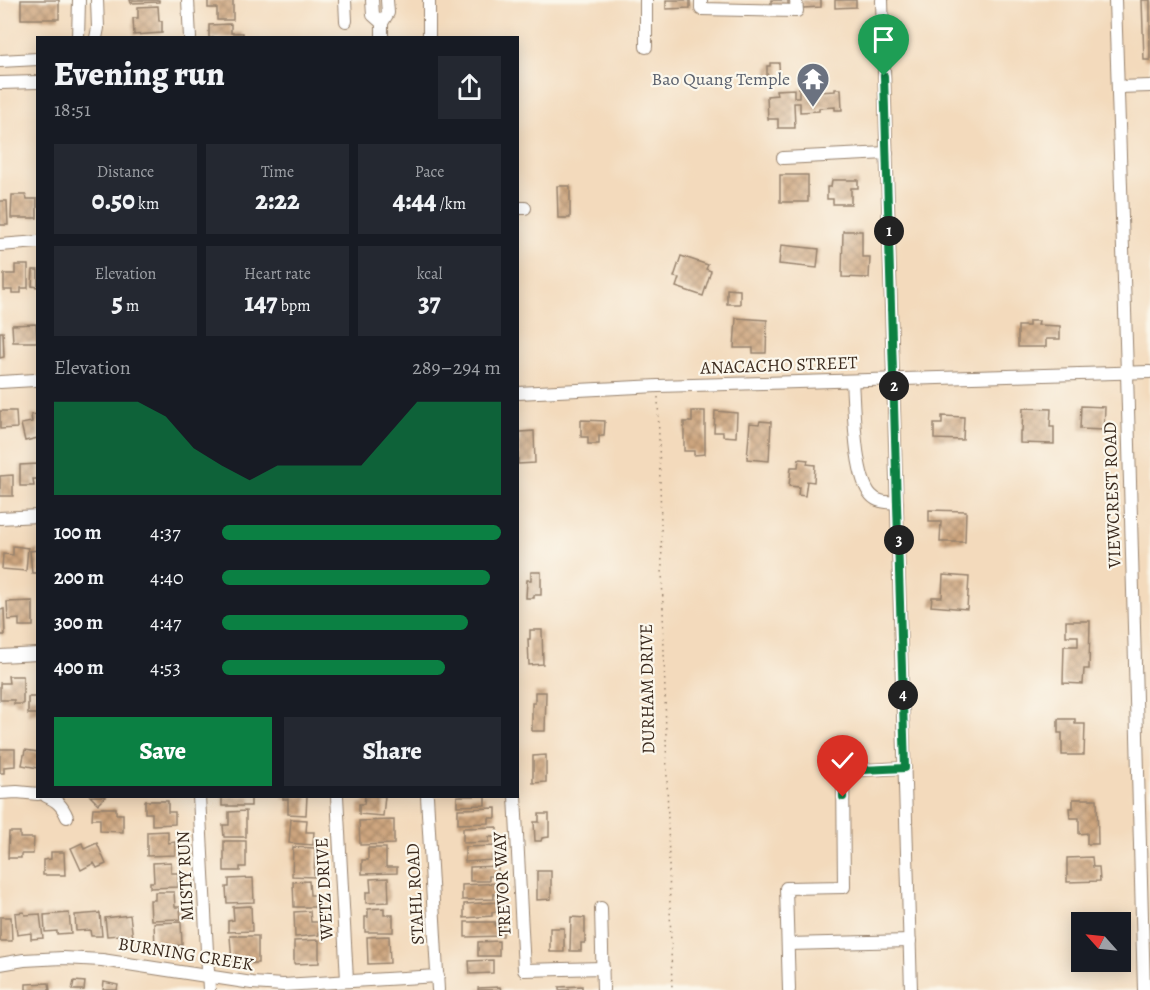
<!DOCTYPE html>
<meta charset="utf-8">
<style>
:root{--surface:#171b24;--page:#242831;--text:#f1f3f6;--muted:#9ea1a6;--accent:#0b8043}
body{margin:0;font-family:Alegreya,serif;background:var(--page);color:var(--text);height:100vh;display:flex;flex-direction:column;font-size:22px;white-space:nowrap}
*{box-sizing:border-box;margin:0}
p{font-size:20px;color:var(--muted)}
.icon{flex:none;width:33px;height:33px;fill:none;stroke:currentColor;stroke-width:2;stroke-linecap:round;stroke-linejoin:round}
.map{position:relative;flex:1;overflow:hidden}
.side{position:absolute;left:36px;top:36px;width:483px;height:762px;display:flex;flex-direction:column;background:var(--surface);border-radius:0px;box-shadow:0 3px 15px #0003}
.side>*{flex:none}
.needle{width:39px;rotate:297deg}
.fabs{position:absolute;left:1071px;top:912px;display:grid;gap:12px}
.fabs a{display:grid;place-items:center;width:60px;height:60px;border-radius:0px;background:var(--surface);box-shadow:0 3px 15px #0003;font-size:30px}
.pin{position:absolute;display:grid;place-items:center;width:51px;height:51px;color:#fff;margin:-62px -26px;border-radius:50% 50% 50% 0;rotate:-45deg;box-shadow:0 0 6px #0007}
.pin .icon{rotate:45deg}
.km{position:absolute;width:30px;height:30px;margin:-15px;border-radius:50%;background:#222;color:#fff;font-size:16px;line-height:30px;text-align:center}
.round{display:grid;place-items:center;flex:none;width:63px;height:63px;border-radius:0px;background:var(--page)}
.head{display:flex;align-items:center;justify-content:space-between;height:102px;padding:0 18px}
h1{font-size:33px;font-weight:800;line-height:45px}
.metrics{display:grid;grid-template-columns:repeat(3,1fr);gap:9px;height:102px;padding:6px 18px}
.metrics div{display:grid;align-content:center;border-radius:0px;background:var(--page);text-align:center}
.metrics b{font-size:26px;font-weight:800}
.metrics small{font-size:16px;font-weight:400}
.metrics p{font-size:16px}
.chart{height:168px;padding:12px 18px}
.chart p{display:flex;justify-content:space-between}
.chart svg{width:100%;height:108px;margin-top:6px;fill:var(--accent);opacity:.7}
.action{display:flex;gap:12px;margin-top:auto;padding:12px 18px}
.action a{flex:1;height:69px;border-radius:0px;background:var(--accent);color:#fff;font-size:24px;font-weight:800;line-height:69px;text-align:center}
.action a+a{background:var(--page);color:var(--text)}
ul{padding:0 18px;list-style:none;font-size:20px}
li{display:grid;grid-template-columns:96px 72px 1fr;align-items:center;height:45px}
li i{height:15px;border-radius:8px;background:var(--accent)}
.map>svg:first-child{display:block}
.building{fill:url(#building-cross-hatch)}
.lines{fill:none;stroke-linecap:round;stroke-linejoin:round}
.minor-casing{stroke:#97826d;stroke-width:14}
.path{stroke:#97826d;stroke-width:1.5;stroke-dasharray:1.5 4.5;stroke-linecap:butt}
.minor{stroke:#fff;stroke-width:12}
.route-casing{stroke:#fff;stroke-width:12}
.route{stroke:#0b8043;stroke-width:8}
.labels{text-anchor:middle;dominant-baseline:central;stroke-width:4.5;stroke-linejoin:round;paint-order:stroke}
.worship-label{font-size:18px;fill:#5b616d;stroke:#fbf7ec;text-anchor:end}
.street-label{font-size:18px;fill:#3b2a1e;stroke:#fbf7ec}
</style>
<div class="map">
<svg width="1150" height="990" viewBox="0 0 1150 990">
<defs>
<pattern id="building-cross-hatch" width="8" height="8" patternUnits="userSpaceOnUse" patternTransform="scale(1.5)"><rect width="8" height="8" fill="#cea67f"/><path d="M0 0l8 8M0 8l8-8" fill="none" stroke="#a88767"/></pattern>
</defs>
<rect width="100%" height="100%" fill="#fbf7ec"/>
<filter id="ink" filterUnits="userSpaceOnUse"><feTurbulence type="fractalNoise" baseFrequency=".0167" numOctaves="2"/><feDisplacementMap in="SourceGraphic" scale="12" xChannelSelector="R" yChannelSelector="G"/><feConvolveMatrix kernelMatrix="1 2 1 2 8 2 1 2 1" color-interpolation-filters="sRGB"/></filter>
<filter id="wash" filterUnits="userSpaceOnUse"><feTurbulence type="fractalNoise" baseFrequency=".008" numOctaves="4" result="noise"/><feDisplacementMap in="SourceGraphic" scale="24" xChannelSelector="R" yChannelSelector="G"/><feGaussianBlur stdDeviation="1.35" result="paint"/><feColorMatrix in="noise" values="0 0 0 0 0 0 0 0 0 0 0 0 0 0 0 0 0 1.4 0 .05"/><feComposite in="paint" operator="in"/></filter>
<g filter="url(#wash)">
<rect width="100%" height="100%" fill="#f3dabc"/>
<g id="blocks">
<g class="building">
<rect x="21" y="0" width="38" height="19"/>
<path d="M130,0H159V2L131,3Z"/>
<path d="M208,0H233V20H217V8H208Z"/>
<path d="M666,0H690V8L666,9Z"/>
<rect x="771" y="0" width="17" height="5"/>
<path d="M802,0H821V7L803,8Z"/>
<path d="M835,0H856V7L835,8Z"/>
<path d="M1142,0H1150V60H1144Z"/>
<path d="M158,6L159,21H162V33L134,35L133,18H138V7Z"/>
<path d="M231,24V33H243V37L209,38V25Z"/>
<path d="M770,63H779L780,82H765V77H767V66H770Z"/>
<path d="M818,87V92L835,91V89H841L842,110H835V107L819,108V111L800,112V103H794L795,128H778V119H768L767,96L777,95L776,90L794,89V97H799V88Z"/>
<rect x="780" y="175" width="28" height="27"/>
<path d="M832,180H858V188H851V204H833V199H827V187H831Z"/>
<path d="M557,186H570V218H558Z"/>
<path d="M12,195H26L27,199H37V218H11Z"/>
<path d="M0,201H7L8,225H0Z"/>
<path d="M843,231H862V257H870L869,278L842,277Z"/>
<path d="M781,245L819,249L817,268L779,264Z"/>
<path d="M681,256L708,265L706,269L711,271L703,296L676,287L679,278L674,277Z"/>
<path d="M15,265H28V288H21V293H12V290H4V274H15Z"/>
<path d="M33,270H38V287L32,286Z"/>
<path d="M727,289L740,290V304H727Z"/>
<path d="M736,318L767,320L766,353H753V348H734Z"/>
<path d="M1029,321H1039L1038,325L1060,326V339H1046V347H1018V326H1029Z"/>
<path d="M36,324L37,342H13L12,325Z"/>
<path d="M0,332H3L4,357L0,358Z"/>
<path d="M1081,406L1105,407L1104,430L1080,429Z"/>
<path d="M1023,408L1051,409L1050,427H1054V444L1020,443V431H1022Z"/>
<path d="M0,411H16L17,428L0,429Z"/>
<path d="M692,411H705V454L694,455V451H684V422H692Z"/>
<path d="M715,411L737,413L736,437L723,436V432H714Z"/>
<path d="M38,414V438L25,441L21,424L32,422L31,415Z"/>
<path d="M942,416L964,417L963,440L934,439V424H942Z"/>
<path d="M581,420L605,421L604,436H599V444H588V437H581Z"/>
<path d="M760,421L771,422L769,461L747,459L750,423L759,424Z"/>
<path d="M534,431L535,463L518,464V442H520V432Z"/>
<path d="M799,459L808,460L807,464L815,465L814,482L807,481L805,496L798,495L799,487L789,486L791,467H798Z"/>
<path d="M38,464V479H33L34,486H20V465Z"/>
<path d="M13,475V496H0V476Z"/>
<path d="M929,510L966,511L965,542H940L941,522H929Z"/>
<path d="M13,546L28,548L26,571L2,569L3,554L13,555Z"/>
<path d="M38,550V573H32L30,551Z"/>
<path d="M531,572H541V595H534V598H526L527,580H531Z"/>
<path d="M943,575L969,577L967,609L931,606L932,597H942Z"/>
<path d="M33,601V626H19V619L8,620L7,602Z"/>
<path d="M4,609L5,635H0V610Z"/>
<path d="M1066,621H1090L1089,669H1084L1083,684L1063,683L1064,646H1078V636H1066Z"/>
<path d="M530,630H542L543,664L529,665L528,639H530Z"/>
<path d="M8,676H23V704H14V700H0V683H9Z"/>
<path d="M535,692H546L545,731H532V703H535Z"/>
<rect x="28" y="697" width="10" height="17"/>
<path d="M1058,719H1075V724H1085L1084,755H1062V733H1058Z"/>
<path d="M0,749H15V766L4,767V773H0Z"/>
<path d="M25,750L38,752V768L22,765Z"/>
<path d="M546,755V782L533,783V756Z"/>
<path d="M90,796H106L98,804Z"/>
<rect x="222" y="796" width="29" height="10"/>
<path d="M283,796H307L306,815L288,814V799H283Z"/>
<path d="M365,796H385L383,816L359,814V804H364Z"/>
<path d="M457,796H485V805L457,806Z"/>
<path d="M1073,799H1097L1098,844H1087V833L1079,834V818H1070L1069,808H1073Z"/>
<path d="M145,801H168V812H175V824L152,825V813H145Z"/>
<path d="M93,808H116V814H123V832L100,831V819H92Z"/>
<path d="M496,808V818H489V823L458,824V809Z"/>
<path d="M246,811V837H224L223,825H229V812Z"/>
<path d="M539,814H549V837L542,838L541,841H535L534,822H539Z"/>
<path d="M291,819L307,820L306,832H314L313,845L289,843Z"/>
<path d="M394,820V844L360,845L359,821Z"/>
<path d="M497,827V837H489V842L463,843V828Z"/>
<path d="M168,831V843L175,842V855L147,856V832Z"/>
<path d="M9,832H20V838H34L33,854H21V858H8Z"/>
<path d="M224,841H246V867H240V871H224Z"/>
<path d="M82,843L84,849L97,843L106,864L97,868L94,863L81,870L71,848Z"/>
<path d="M498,846V855L492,856V860L465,862V847Z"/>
<path d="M293,847L315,848L314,877L292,876Z"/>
<path d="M368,848H386V867H397V873L362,874V860H368Z"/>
<path d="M51,852H64L65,875H43V860L51,859Z"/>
<path d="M1092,857L1093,867H1099L1100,881L1067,882V858Z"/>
<path d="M171,862V873H178V887L150,888V882H154L153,863Z"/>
<path d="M498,866V876H489V881H470V867Z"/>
<path d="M537,871H551V899L537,900Z"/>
<path d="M253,878L254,902L227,903L226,887H229V879Z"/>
<path d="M388,878L389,902L366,903V892H371L370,879Z"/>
<path d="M309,881L310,895H317L318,907H294L293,882Z"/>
<path d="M501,883V893L494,894V899L462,900V885Z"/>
<path d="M155,892H174L175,907H180L181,919L151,920L150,900H155Z"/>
<path d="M502,902V912H492V916L464,918V904Z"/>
<path d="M251,906L252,931L228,932V921L234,920L233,907Z"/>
<path d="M384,908V915H393V932H365V917H368V909Z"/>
<path d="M310,911L311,922H319V935L295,937L294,912Z"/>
<path d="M24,912L25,915L40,914L43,938L31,939V933L17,935L15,913Z"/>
<path d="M69,913L71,933L57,934V931L45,932L44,915Z"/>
<path d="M100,913L102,936H91L90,930L76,931L75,915Z"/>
<path d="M130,915L133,939L121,941L120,935L107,936L105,918Z"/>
<path d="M0,917H11L12,941H0Z"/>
<path d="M571,917L585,918V943H581V951H570Z"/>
<path d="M181,922L182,945L155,947L154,923Z"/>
<path d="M465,922H495V926H503V936L465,937Z"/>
<rect x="550" y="928" width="14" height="24"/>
<path d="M230,936H258V963H232Z"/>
<path d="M389,936L390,963L368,964L367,937Z"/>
<path d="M319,940V963L294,964V941Z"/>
<path d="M499,941V956H478V942Z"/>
<path d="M493,960V973L470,974L469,961Z"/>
<path d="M74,981L85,982L84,990H72Z"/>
<path d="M104,982L118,985L117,990H103Z"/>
<path d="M49,983L50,990H26V984Z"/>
<path d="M582,986V990H559V987Z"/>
<path d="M500,987L501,990H478V988Z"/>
</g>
</g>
</g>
<g filter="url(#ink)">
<use href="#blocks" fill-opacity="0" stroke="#97826d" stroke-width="1.5"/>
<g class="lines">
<g class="minor-casing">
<g id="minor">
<path d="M188,0L190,38"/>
<path d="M345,0L346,21"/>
<path d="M372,0L373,15L382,23"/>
<path d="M429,0V38"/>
<path d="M646,0V47"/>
<path d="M701,0V9L797,11L796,0"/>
<path d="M882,0L911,990"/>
<path d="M1115,0L1127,373L1144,990"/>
<path d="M78,38L79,0"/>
<path d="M96,38L98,28L97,0"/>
<path d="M382,38V23L388,13L387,0"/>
<path d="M0,61L38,59"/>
<path d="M0,83L38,82"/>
<path d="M1118,87L1150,86"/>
<path d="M783,158L887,153"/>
<path d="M518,208H525"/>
<path d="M0,245L38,242"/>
<path d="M852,381C854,407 854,476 871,495C878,503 888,502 897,503"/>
<path d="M0,382L35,380"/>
<path d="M518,393L658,386L1150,372"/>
<path d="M0,518L38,516"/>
<path d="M0,656L38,654"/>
<path d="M0,793L17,792L38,794"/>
<path d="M46,796C57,801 62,805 67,817"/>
<path d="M199,796L209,990"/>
<path d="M337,796L347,980"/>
<path d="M427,796L438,990"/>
<path d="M515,796L524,970L603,968"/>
<path d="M601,908L603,990"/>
<path d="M788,944L910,941"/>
<path d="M0,964L24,960L63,958L102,960L252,983L283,985L438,976"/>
<path d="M789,990L786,888L844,887L843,771L905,768"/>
</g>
</g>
<path class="path" d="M658,397L672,990"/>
<use href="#minor" class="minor"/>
</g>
</g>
<g class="lines" filter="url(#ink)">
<g class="route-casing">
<path id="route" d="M843,797V771L905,768L884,76"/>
</g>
<use href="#route" class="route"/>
</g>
<defs>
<g id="temple-pin" transform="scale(1.725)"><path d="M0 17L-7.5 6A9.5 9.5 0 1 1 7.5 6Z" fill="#6b7280" stroke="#fbf7ec"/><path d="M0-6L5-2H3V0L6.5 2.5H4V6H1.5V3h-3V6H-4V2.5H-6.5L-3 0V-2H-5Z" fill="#fff"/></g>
</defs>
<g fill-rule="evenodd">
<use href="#temple-pin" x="813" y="79"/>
</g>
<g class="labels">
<g class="worship-label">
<text x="790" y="79">Bao Quang Temple</text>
</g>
<g class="street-label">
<text transform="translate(779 365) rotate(-2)">ANACACHO STREET</text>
<text transform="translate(1112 495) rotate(-92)">VIEWCREST ROAD</text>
<text transform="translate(647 689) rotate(-91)">DURHAM DRIVE</text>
<text transform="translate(185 876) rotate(-93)">MISTY RUN</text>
<text transform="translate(502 884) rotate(-93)">TREVOR WAY</text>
<text transform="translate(324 889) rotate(-93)">WETZ DRIVE</text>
<text transform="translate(415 894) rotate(-93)">STAHL ROAD</text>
<text transform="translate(186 954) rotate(9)">BURNING CREEK</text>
</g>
</g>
</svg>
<div class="fabs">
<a><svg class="needle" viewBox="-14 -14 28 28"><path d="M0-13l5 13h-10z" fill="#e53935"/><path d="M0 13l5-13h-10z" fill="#9ea1a6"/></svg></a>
</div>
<div class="pin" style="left:884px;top:76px;background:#1e9e55"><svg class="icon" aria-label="arrive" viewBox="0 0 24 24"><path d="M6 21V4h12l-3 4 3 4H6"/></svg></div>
<div class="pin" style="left:843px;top:797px;background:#d93025"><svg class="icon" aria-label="check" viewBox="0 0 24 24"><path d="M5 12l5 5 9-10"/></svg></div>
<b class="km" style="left:889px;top:231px">1</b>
<b class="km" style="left:894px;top:386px">2</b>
<b class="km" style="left:899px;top:540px">3</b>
<b class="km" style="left:903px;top:695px">4</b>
<section class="side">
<div class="head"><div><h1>Evening run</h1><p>18:51</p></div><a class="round"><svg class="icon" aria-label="share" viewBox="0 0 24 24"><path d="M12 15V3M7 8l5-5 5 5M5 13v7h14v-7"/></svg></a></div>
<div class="metrics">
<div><p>Distance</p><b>0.50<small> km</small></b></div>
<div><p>Time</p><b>2:22</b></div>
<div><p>Pace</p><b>4:44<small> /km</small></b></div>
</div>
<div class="metrics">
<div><p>Elevation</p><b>5<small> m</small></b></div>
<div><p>Heart rate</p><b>147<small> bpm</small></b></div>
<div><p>kcal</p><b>37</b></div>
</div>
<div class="chart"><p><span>Elevation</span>289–294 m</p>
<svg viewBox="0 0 160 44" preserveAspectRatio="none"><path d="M0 44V6L10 6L20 6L30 6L40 12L50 25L60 32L70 38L80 32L90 32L100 32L110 32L120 19L130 6L140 6L150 6L160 6V44z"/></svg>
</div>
<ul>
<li><b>100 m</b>4:37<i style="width:100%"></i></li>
<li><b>200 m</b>4:40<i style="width:96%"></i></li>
<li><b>300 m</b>4:47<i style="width:88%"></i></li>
<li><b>400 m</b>4:53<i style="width:80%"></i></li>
</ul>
<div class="action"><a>Save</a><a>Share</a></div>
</section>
</div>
